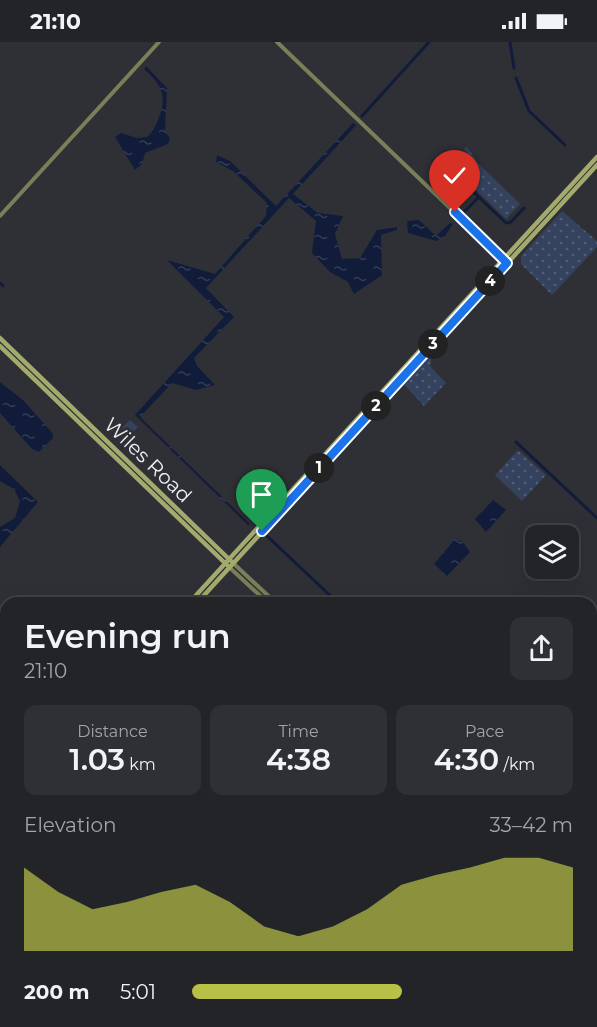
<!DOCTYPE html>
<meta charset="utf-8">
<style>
:root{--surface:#222428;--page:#2e3034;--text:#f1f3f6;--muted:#a2a4a8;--line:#3f4145;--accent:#b9c046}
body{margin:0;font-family:Montserrat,sans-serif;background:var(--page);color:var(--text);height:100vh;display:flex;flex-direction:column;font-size:22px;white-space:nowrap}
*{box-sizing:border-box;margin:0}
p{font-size:20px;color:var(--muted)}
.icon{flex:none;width:33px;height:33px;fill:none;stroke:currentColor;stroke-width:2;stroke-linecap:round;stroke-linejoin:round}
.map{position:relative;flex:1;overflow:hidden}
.drawer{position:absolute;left:0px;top:555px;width:597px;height:430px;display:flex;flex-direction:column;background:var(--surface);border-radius:18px 18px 0 0;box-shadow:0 6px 24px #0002,0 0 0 2px var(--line)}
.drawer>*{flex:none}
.fabs{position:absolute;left:525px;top:483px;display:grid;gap:12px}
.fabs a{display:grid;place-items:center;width:54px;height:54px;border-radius:12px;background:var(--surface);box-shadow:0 6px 24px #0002,0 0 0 2px var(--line);font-size:30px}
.pin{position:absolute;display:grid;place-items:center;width:51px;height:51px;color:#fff;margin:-62px -26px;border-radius:50% 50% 50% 0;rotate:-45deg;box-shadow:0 0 6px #0007}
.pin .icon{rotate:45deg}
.km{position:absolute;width:30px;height:30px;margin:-15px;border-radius:50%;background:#222;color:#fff;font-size:16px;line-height:30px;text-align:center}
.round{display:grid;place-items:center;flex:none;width:63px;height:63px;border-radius:12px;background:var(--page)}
.headline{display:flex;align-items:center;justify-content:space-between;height:102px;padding:0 24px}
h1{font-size:33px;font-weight:600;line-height:45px}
.metrics{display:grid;grid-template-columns:repeat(3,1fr);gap:9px;height:102px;padding:6px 24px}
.metrics div{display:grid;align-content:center;border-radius:12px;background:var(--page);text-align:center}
.metrics b{font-size:30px;font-weight:600}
.metrics small{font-size:16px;font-weight:400}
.metrics p{font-size:16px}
.chart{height:168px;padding:12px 24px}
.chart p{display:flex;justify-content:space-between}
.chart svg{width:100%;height:108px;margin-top:6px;fill:var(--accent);opacity:.7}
ul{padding:0 24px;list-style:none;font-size:20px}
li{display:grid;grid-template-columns:96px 72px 1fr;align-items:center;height:45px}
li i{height:15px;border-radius:8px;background:var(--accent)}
.status{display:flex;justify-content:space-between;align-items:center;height:42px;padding:0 30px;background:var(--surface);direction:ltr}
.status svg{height:16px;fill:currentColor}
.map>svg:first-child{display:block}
.grass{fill:url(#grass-dots)}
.garden{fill:#35425e}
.water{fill:url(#water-ripples)}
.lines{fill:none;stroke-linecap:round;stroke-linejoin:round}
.canal{stroke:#101c39;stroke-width:3}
.tertiary{stroke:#7a7e59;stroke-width:4}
.secondary{stroke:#a4a96d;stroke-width:4.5}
.route-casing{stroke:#fff;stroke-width:12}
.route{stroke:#1a73e8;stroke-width:8}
.labels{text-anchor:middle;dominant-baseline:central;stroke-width:6;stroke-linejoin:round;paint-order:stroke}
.street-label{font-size:20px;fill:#eff0f4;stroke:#2e3035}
</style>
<div class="status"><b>21:10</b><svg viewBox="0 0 49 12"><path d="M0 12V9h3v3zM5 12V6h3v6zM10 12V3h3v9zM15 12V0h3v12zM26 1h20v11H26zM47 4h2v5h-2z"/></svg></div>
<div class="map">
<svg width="597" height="985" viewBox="0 0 597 985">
<defs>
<pattern id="grass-dots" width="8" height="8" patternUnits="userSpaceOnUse" patternTransform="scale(1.5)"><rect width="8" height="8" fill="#35425e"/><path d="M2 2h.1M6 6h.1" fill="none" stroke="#535e76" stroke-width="1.8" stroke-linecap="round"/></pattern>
<pattern id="water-ripples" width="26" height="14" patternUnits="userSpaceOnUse" patternTransform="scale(1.5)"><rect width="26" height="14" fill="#101c39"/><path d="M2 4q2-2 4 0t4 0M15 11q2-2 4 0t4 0" fill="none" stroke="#333d56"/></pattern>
</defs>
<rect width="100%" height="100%" fill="#2e3035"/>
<g class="grass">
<path d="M467,105L478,121L520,162L506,177L464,136L463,130L475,123L464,107Z"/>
<path d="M562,169L597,199V205L552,253L521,222V214Z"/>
<path d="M430,311L432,314L430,324L446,341L424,364L403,341Z"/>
<path d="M518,408L546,433L522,459L495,433Z"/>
</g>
<path class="garden" d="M130,378L138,385L125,399L117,391Z"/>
<g class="water">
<path d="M146,24L167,46L165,88L170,97L168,102L145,111L142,122L135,128L115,95L121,91L137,96L147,95C153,90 155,85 158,78C168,55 162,43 144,27Z"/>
<path d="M353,81L356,83L351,89L293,152L318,171L343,174L335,192L342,217L360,216L377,188L397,185V188L381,193L382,233L354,252L348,240L330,230L312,211L316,179L289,156L206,246L234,275L194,316L197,324L215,343L196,348L172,341L140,375L249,481V484L135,373L224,275L167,218L215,232L266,174L267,161L233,129L216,120L217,113L230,119L276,164Z"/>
<path d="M419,178L436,194L450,181L453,182L445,194L436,199L408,191L407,179Z"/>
<path d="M0,340L24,359L53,392V396L39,410L32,407L0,371Z"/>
<path d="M0,423L38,460L0,505V485L15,476L20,459L14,447L0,439Z"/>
<path d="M493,458L506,468L486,490L475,477Z"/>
<path d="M455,497L463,500L470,510L447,534L434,522Z"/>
<path d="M591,866L597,872V972L591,978Z"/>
<path d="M393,980H590L585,985H426Z"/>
</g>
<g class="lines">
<g class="canal">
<path d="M510,0L514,26"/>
<path d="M516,36L529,69L565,103"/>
<path d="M362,74L429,0"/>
<path d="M460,132L461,138L506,181L511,180L524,166"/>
<path d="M464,170L479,155"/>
<path d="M0,241L3,244"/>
<path d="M516,400L597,476"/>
<path d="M267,494L338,561"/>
<path d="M591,589L597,583"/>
<path d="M591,801L597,808"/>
</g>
<g class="tertiary">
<path d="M277,0L504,218"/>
<path d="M0,174L159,0"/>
<path d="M233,521L276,561"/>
<path d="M229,525L268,561"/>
<path d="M591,854L597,860"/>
<path d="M301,985L304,980"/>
<path d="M307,985L310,980"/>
</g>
<g class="secondary">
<path d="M0,296L231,519"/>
<path d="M0,304L227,523"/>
<path d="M189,561L597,115"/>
<path d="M197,561L597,123"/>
<path d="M0,638L6,637"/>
<path d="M0,643H6"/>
</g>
</g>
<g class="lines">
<g class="route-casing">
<path id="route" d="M262,489L507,221L455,170"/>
</g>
<use href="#route" class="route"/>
</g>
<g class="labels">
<g class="street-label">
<text transform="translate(148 418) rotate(44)">Wiles Road</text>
</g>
</g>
</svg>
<div class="fabs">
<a><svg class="icon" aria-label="layers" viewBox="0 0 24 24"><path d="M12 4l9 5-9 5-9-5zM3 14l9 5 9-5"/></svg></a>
</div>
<div class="pin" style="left:262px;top:489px;background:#1e9e55"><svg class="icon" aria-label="arrive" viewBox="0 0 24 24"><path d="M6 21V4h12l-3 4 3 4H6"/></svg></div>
<div class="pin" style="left:455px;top:170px;background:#d93025"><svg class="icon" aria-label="check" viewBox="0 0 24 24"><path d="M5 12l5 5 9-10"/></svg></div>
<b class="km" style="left:319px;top:426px">1</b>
<b class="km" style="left:376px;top:364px">2</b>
<b class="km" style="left:433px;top:302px">3</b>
<b class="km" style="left:490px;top:239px">4</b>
<section class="drawer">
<div class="headline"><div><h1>Evening run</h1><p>21:10</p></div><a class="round"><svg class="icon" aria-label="share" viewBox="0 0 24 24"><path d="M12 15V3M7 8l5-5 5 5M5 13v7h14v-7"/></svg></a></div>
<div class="metrics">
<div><p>Distance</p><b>1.03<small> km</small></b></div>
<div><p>Time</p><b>4:38</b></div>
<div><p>Pace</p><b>4:30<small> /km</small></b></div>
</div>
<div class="chart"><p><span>Elevation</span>33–42 m</p>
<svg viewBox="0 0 160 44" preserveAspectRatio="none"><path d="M0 44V10L10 20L20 27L30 24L40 20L50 17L60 24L70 34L80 38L90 34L100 27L110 17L120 13L130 10L140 6L150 6L160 10V44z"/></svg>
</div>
<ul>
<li><b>200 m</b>5:01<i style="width:55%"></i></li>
</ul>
</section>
</div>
